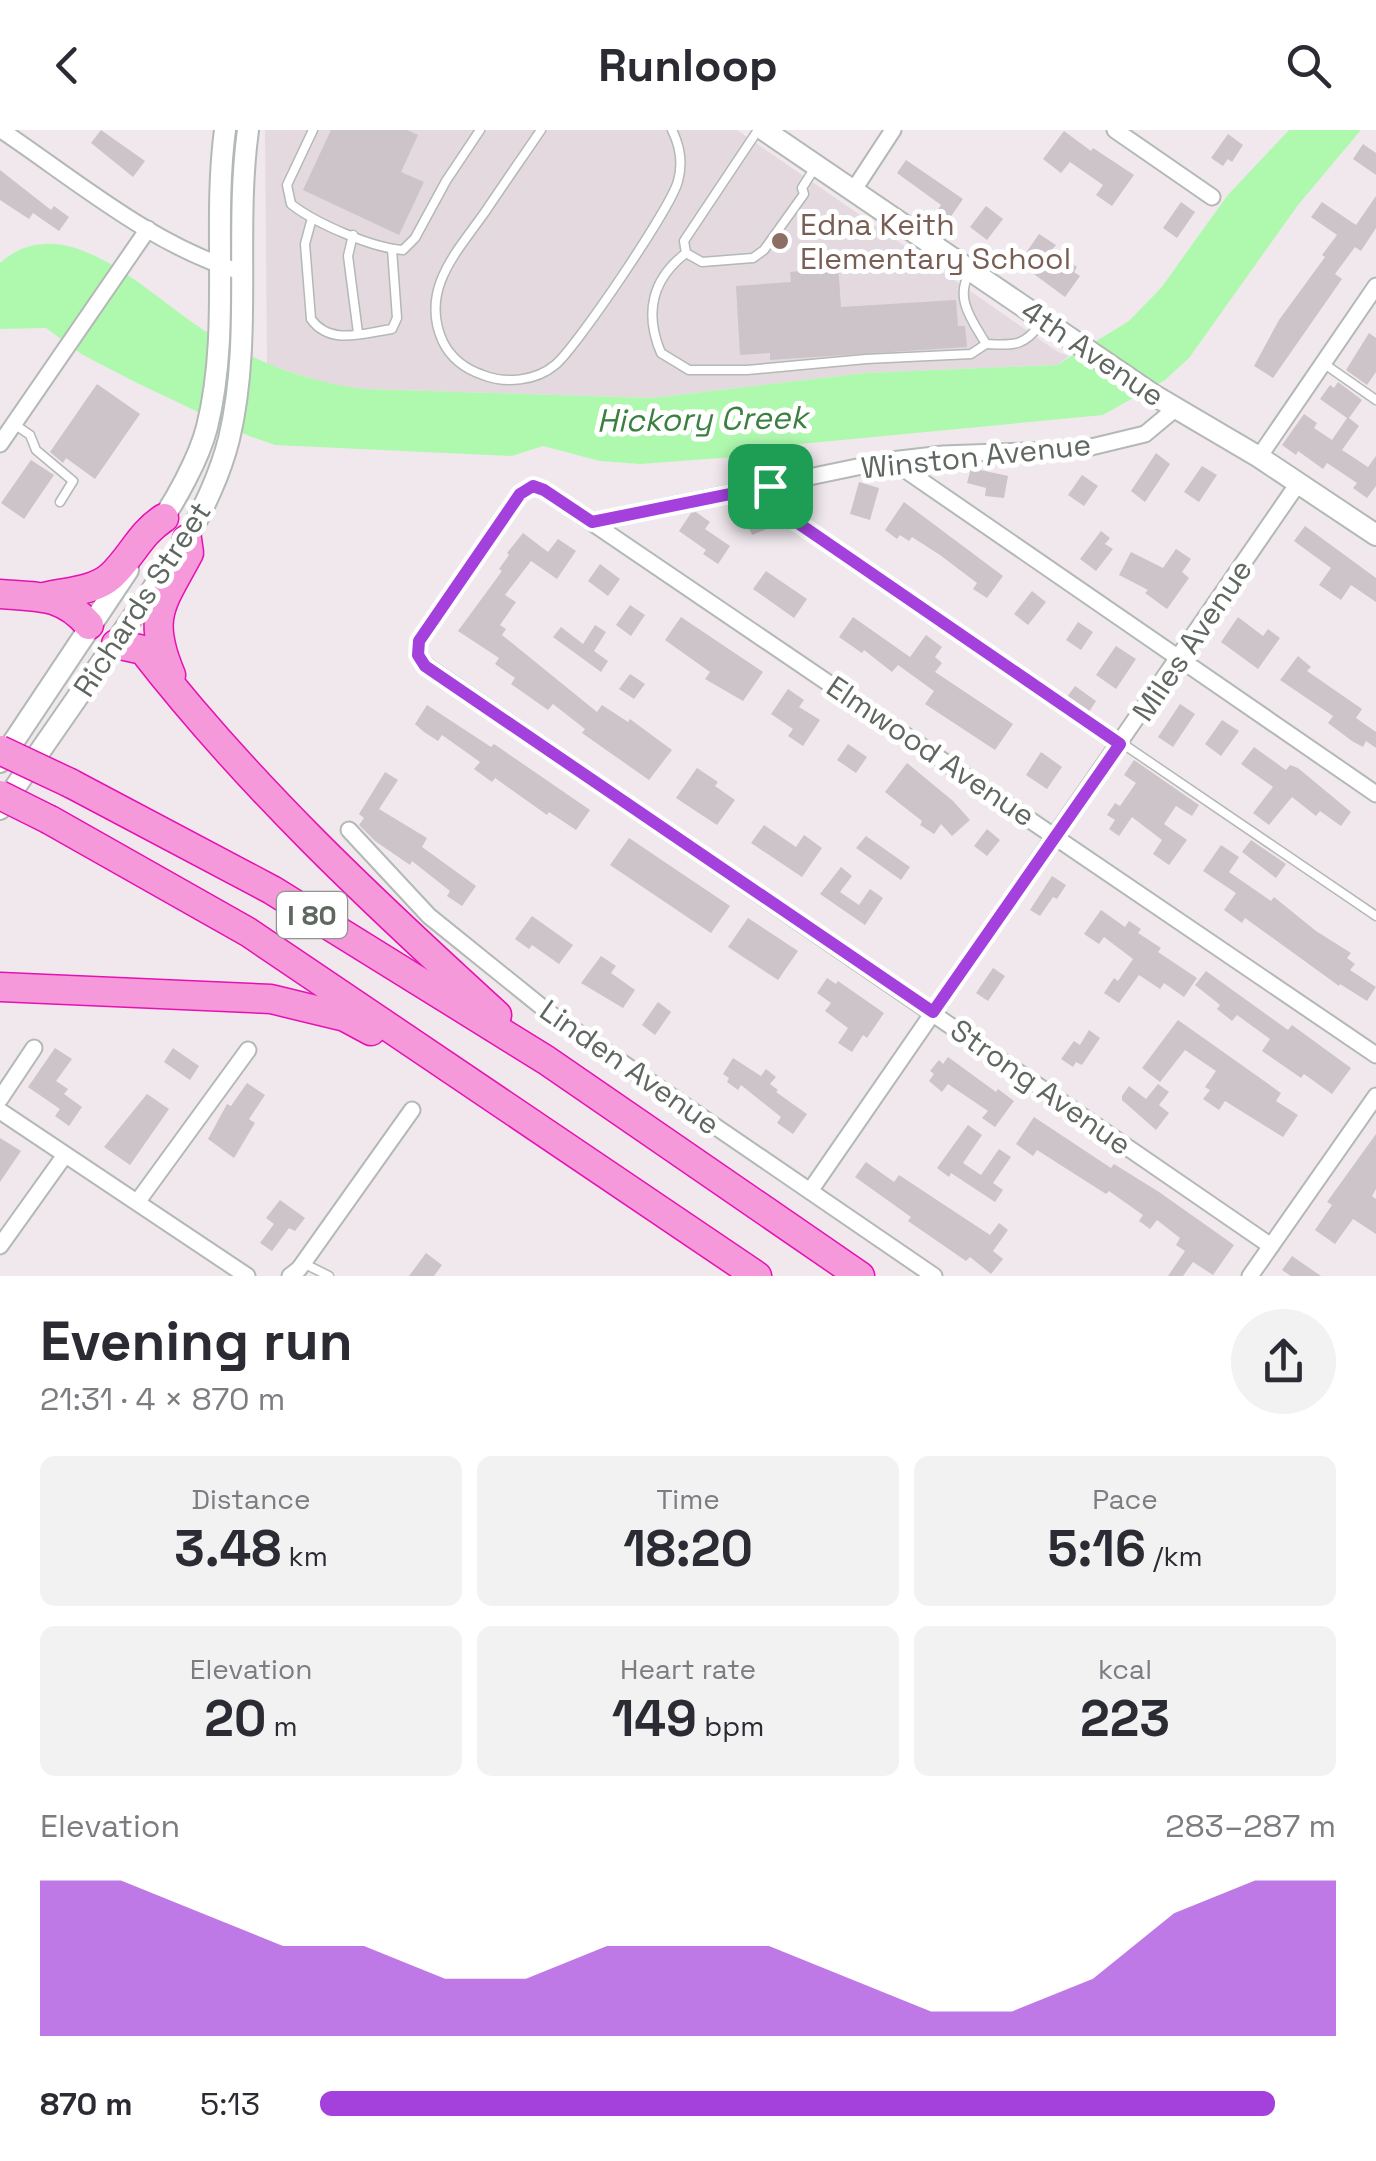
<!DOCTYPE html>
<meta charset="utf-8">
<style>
:root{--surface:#fff;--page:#f2f2f3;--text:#2b2b33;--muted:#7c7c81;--accent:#a441dd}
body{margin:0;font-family:"Space Grotesk",sans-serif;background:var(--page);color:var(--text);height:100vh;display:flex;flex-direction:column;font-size:38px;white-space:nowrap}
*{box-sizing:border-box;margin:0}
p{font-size:32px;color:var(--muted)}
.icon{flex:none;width:55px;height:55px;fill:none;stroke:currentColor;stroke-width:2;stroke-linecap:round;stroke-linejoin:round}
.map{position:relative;height:1146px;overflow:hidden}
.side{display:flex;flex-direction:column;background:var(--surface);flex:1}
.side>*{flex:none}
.pin{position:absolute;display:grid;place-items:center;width:85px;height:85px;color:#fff;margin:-42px;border-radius:20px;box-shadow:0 5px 15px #0006}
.round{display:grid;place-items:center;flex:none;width:105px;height:105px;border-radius:52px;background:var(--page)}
.head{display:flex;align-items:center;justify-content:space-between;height:170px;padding:0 40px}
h1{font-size:55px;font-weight:700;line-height:75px}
.stats{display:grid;grid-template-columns:repeat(3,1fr);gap:15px;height:170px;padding:10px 40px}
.stats div{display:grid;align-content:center;border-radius:15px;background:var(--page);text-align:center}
.stats b{font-size:50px;font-weight:700}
.stats small{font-size:28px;font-weight:400}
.stats p{font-size:28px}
.chart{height:280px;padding:20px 40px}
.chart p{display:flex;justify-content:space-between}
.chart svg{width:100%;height:180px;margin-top:10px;fill:var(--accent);opacity:.7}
ul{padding:0 40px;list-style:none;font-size:32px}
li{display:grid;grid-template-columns:160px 120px 1fr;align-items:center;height:75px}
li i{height:25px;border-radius:12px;background:var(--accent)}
header{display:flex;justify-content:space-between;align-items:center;height:130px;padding:0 40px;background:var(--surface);font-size:45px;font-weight:700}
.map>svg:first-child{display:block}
.education{fill:#e3d9df}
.water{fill:#aff9af}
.building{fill:#ccc4c9}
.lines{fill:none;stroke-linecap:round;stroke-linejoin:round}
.service-casing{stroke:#b3b9b4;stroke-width:11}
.minor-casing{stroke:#b3b9b4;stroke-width:19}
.tertiary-casing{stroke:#b3b9b4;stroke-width:24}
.motorway-casing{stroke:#e711b3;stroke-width:31}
.service{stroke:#fff;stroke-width:8}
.minor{stroke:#fff;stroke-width:15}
.tertiary{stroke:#fff;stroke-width:20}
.motorway{stroke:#f699da;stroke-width:28}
.motorway-bridge-casing{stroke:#e711b3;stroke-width:31;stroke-linecap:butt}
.motorway-bridge{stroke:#f699da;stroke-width:28}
.route-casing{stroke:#fff;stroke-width:20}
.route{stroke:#a441dd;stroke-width:12}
.education-dot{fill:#8d6e63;stroke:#fff;stroke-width:4}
.labels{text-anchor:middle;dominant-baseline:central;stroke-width:10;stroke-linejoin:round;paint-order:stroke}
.shield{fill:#fff;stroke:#8f9590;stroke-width:2.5}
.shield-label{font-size:28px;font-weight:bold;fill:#5f6760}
.education-label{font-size:30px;fill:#785e54;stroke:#fff;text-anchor:start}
.street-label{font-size:30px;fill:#5f6760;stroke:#fff}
.water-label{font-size:32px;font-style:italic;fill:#3b8040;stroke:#fff}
</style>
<header><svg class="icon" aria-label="back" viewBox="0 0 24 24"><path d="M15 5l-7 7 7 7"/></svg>Runloop<svg class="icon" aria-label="search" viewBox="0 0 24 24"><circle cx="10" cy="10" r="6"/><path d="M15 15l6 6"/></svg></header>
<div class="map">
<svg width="1376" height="1146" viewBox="0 0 1376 1146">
<rect width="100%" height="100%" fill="#f0e8ed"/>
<path class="education" d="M265,0H737L1058,222L1069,226L1057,235L864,243L652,268L364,259L327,254L267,234Z"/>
<path class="water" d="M1289,0H1361L1298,75L1189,228L1165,250L1103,285L779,316L734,327L640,334L600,331L543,316L512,326L275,315L249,306L137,253L83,225L46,198L0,199V133C67,73 152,169 207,202C255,232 308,252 364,259L652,268L864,243L1057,235L1129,191L1161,158L1227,66Z"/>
<g class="building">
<path d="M101,0L145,31L133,47L91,13Z"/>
<path d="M331,0H407L418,5L401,42L424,52L399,105L303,60Z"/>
<path d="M1064,1L1091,21L1093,18L1134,45L1112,76L1096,65L1103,55L1070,32L1061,43L1043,29Z"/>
<path d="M1228,4L1243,15L1232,32L1228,29L1223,36L1211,28Z"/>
<path d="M1363,14L1376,23V45L1353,29Z"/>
<path d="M906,30L963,69L945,95L933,87L941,75L897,43Z"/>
<path d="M0,40L51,80L54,76L69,87L59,101L33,83L29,89L0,70Z"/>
<path d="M1376,66V98L1361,121L1355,117L1335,144L1342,149L1273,248L1254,236L1279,190L1325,127L1322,125L1337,105L1311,87L1322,72L1356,95Z"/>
<path d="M1181,72L1195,82L1177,108L1163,98Z"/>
<path d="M986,76L1003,89L987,110L970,97Z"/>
<path d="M1039,104L1056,115L1052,120L1077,137L1074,142L1080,146L1065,167L1019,133Z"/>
<path d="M838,133L841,177L956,170L958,196H965L967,217L770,230V223L740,225L736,156L791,152L790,142L822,139V135Z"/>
<path d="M1369,203L1376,208V242L1367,255L1346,240Z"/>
<path d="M1338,252L1362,270L1349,288L1359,296L1342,320L1368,337L1376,326V356L1367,368L1353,358L1357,353L1327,333L1323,339L1298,321L1296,325L1282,315L1304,284L1317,293L1314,298L1332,310L1347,288L1320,269L1330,255L1334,258Z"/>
<path d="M97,254L140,284L95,349L66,328L63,333L50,322Z"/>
<path d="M1156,323L1170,334L1145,372L1131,361Z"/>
<path d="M31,330L54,345L24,389L1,373Z"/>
<path d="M1202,336L1217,345L1199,372L1184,362Z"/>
<path d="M971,338L1008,346L1004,368L985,366L986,358L967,353Z"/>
<path d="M1082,345L1098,356L1084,376L1068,365Z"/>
<path d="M859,352L879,358L870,390L850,384Z"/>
<path d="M904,372L1003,446L987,468L973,459L977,453L940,425L912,407L909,411L900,405L897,409L885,400Z"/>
<path d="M761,377L769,398L752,405L743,384Z"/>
<path d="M696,382L710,392L705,399L730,416L718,434L703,424L706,420L679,401L691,383Z"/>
<path d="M1305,396L1376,448V472L1351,455L1341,470L1319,455L1331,438L1294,411Z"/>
<path d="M1101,401L1110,408L1105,414L1113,419L1096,441L1080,429Z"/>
<path d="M523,403L548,422L558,409L576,421L557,449L531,431L505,465L516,472L500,495L506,499L502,505L597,582L602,575L628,592L630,589L672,620L649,650L582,603L585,599L553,574L548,580L511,554L515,548L495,534L499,528L458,501L502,441L499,439L509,425L507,423Z"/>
<path d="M1176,419L1191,429L1182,442L1189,448L1167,479L1145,463L1148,460L1119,445L1131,422L1163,438Z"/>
<path d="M600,434L620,449L608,466L588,451Z"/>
<path d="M766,441L807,469L794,488L753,459Z"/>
<path d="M1032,461L1046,472L1028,495L1014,484Z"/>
<path d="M630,475L645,485L631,506L616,495Z"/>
<path d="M681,487L763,542L743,571L705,549L710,542L665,510Z"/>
<path d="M853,487L910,527L926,505L942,517L935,527L942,533L935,542L1013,594L995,620L925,574L934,561L898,535L892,542L864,520L862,523L839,507Z"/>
<path d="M1238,487L1263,506L1268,499L1280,508L1258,539L1221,512Z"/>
<path d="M1078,492L1093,502L1081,520L1066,510Z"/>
<path d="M595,495L606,502L594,521L608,531L601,542L553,507L561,497L583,514Z"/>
<path d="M1116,516L1136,529L1116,559L1096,545Z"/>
<path d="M1298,526L1311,537L1307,541L1362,579L1356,588L1376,602V618L1366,611L1363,617L1352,611L1328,593L1333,586L1280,550Z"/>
<path d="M630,544L645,554L634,569L619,559Z"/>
<path d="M1075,556L1096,571L1089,582L1067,567Z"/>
<path d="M788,559L804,570L799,577L820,590L803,616L788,606L793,599L771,584Z"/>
<path d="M1180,574L1195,584L1173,617L1158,607Z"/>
<path d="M427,575L491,617L494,614L590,680L576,700L549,682L547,685L495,648L492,652L474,639L480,632L442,605L438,611L424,602L415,594Z"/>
<path d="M1222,590L1239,601L1221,626L1205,614Z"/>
<path d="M848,614L867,627L856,643L837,630Z"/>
<path d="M1254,617L1286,640L1290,635L1298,638L1351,682L1341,696L1320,681L1316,686L1292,667L1269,695L1253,683L1273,657L1241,634Z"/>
<path d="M1041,622L1062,637L1047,659L1026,645Z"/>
<path d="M1134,630L1199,675L1192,686L1176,676L1164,694L1187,710L1169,735L1153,724L1162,710L1132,687L1119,706L1109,699L1115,690L1107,685L1115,673L1120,676L1136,653L1124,645Z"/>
<path d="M907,633L953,671L970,690L952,706L941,694L934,704L920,695L922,691L885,662Z"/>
<path d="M697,638L718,652L715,656L735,670L717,695L676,668Z"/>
<path d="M385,642L398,650L379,679L427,708L422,717L476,756L462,776L447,766L450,761L412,731L410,735L375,711L359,695L364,688L359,684Z"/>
<path d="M764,695L796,717L804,705L822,718L802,747L751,713Z"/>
<path d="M987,699L1000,710L987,726L974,716Z"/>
<path d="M866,706L910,737L901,750L856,718Z"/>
<path d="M629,708L730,776L711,803L610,735Z"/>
<path d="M1251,710L1286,734L1276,748L1242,722Z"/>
<path d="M1221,715L1239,727L1229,742L1271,771L1274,767L1316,801L1351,823L1347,828L1355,834L1350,840L1376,857L1367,871L1340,854L1339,856L1245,788L1242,793L1224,780L1236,763L1203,741Z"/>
<path d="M841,737L852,746L840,762L859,775L870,759L883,768L865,795L820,764Z"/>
<path d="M1052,746L1066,755L1057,769L1053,767L1040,786L1030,780Z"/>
<path d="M1101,780L1125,797L1129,791L1141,799L1138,803L1161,818L1158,822L1197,848L1184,867L1164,853L1160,859L1139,845L1119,873L1104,863L1114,848L1118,851L1133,829L1104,807L1099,814L1084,804Z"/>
<path d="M532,786L573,815L559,834L532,815L529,819L515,809Z"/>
<path d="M748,788L798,821L778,850L728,817Z"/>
<path d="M601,826L616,836L611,843L635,860L623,878L581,853Z"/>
<path d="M993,838L1005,846L988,871L976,863Z"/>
<path d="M1206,841L1288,900L1292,895L1351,938L1332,964L1304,944L1301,948L1262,921L1270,909L1237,885L1232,891L1217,879L1220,875L1195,855Z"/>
<path d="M827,848L836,854L838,851L884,883L867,908L863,905L852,922L838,913L848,898L825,881L831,873L817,863Z"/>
<path d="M658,872L671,882L655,905L642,895Z"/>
<path d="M1178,890L1281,963L1276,971L1298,985L1283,1007L1225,971L1219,980L1203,969L1210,960L1205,957L1216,941L1185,920L1160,952L1142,938Z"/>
<path d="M1089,900L1100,908L1082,935L1076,932L1073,937L1061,929L1074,911L1080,915Z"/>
<path d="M55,918L72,929L56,951L68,959L64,964L82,977L69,996L55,986L60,979L28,957Z"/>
<path d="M173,918L199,936L190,950L164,932Z"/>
<path d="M948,927L996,962L998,959L1014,971L995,997L982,988L988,981L948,954L942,962L929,951L934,944L930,941L939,930L943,934Z"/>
<path d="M733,928L761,946L766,939L776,947L770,954L778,960L776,962L807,984L793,1004L777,993L781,987L741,955L738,960L727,952L729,948L723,944Z"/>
<path d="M247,953L265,965L249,989L255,993L234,1028L208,1009L227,974L231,976Z"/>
<path d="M1158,954L1169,962L1159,975L1169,983L1156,1000L1122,970V966L1129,956L1146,969Z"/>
<path d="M147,964L169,979L130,1035L104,1017Z"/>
<path d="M1034,987L1111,1038L1114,1034L1159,1062L1234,1115L1213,1145L1193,1132L1183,1146H1168L1185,1121L1176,1115L1180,1108L1157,1090L1150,1099L1139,1091L1143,1085L1109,1061L1106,1064L1037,1020L1033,1026L1016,1014Z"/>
<path d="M968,995L982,1005L963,1033L981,1045L999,1019L1011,1027L993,1053L1003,1060L995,1072L951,1043L949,1047L937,1038Z"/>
<path d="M1376,1004V1059L1372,1066L1376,1069V1104L1353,1089L1335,1114L1315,1100L1332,1075L1327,1072Z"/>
<path d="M0,1008L21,1021L0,1052Z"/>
<path d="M866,1032L894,1052L899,1045L990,1105L999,1093L1008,1100L993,1121L1003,1129L991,1144L970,1127L966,1131L908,1091L911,1087L855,1047Z"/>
<path d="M280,1070L305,1088L295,1101L289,1098L272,1121L260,1113L274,1094L266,1088Z"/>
<path d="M426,1123L442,1135L434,1146H409Z"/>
<path d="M1292,1126L1321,1146H1291L1282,1140Z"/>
</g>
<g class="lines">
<g class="service-casing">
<g id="service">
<path d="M313,0L287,55L291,74C315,93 372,118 403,120L415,108L446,51L480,0"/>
<path d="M541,0C522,28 503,55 485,82C457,122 419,160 443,212C451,228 465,239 483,245C505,254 536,251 555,235C576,218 672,76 678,51C683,33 680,16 672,0"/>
<path d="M758,0L684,111L686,123L702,132L753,128L764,120L804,64L802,58L814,39"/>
<path d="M312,88L305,114L311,189C330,216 364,203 392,199L397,188L392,119"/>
<path d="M353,105L348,126L358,203"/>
<path d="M686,123C652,149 644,183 661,223L689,240H747L866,229L971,224L986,214"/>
<path d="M971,141C953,167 972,190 986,214C1014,215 1024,217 1041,193"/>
<path d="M1323,233L1376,270"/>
<path d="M14,294L30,305L36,320L73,351L60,372"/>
<path d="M770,356L772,370L782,382L1376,786"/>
<path d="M303,1133L329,1146"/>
</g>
</g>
<g class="minor-casing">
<g id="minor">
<path d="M1,0C77,51 153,116 241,142"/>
<path d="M1115,0L1212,67"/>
<path d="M853,61L893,0"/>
<path d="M0,314L148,99"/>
<path d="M1259,327L1376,156"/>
<path d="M891,330L1376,664"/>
<path d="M592,392L891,330L943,324L1083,319L1145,304L1175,279"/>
<path d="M349,700L429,786L548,882L934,1146"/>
<path d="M0,969L34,918"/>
<path d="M0,981L247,1146"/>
<path d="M810,1061L1299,352"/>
<path d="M138,1071L248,920"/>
<path d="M0,1116L65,1025"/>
<path d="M1271,1116L425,535L418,525L419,511L520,364L533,356L544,360L1376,925"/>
<path d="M290,1146L299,1139L412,980"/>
<path d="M1250,1146L1376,966"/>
</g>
</g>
<g class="tertiary-casing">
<g id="tertiary">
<path d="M764,0L1152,264L1259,327L1376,405"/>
<path d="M156,399C174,373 199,329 207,297C231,200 212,98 225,0"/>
<path d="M0,632L128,440"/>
<path d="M0,679L187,409C204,377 220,345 229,309C253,208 234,102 248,0"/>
</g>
</g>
<g class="motorway-casing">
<g id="motorway">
<path d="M0,464C39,467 62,464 89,495"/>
<path d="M44,467C64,462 95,461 111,446C131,428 140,403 164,388"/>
<path d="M116,514L143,520C247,654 372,771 497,885"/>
<path d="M171,545C146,486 162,474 189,423L187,409"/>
<path d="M70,653L272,760L546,930L860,1146"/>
<path d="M50,690L248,802L757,1146"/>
<path d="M0,857L271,869L345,887L371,901"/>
</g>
</g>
<use href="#service" class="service"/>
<use href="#minor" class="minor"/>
<use href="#tertiary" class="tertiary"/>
<use href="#motorway" class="motorway"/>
<g class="motorway-bridge-casing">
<g id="motorway-bridge">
<path d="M0,620L70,653"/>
<path d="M0,665L50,690"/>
</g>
</g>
<use href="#motorway-bridge" class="motorway-bridge"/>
</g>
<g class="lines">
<g class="route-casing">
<path id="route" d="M533,356L544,360L592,392L770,356L772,370L782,382L1120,614L933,882L425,536L418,525L419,511L520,364Z"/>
</g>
<use href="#route" class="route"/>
</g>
<circle class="education-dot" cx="780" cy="111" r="10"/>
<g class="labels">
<rect class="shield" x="277" y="762" width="70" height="46" rx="8"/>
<g class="shield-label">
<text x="312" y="785">I 80</text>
</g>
<g class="education-label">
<text x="800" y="94">Edna Keith<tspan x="800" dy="34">Elementary School</tspan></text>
</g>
<g class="street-label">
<text transform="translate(1093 223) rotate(34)">4th Avenue</text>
<text transform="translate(976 326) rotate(-6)">Winston Avenue</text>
<text transform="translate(142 469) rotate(-57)">Richards Street</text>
<text transform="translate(1192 510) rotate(-56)">Miles Avenue</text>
<text transform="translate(931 621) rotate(34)">Elmwood Avenue</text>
<text transform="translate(630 937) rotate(35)">Linden Avenue</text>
<text transform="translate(1041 957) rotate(35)">Strong Avenue</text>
</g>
<g class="water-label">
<text transform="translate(702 289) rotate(-1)">Hickory Creek</text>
</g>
</g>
</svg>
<div class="pin" style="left:770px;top:356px;background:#1e9e55"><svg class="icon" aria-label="arrive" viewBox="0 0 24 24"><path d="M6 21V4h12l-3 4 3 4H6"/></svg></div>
</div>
<section class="side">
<div class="head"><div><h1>Evening run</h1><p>21:31 · 4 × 870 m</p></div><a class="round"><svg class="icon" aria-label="share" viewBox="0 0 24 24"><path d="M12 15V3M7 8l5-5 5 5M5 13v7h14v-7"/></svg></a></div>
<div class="stats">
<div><p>Distance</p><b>3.48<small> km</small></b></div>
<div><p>Time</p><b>18:20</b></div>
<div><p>Pace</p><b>5:16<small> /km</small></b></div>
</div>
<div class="stats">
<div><p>Elevation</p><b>20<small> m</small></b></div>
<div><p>Heart rate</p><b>149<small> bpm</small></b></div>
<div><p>kcal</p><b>223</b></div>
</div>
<div class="chart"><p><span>Elevation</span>283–287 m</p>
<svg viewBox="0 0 160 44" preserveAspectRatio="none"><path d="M0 44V6L10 6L20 14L30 22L40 22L50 30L60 30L70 22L80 22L90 22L100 30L110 38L120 38L130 30L140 14L150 6L160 6V44z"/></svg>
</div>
<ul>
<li><b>870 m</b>5:13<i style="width:94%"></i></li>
</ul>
</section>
